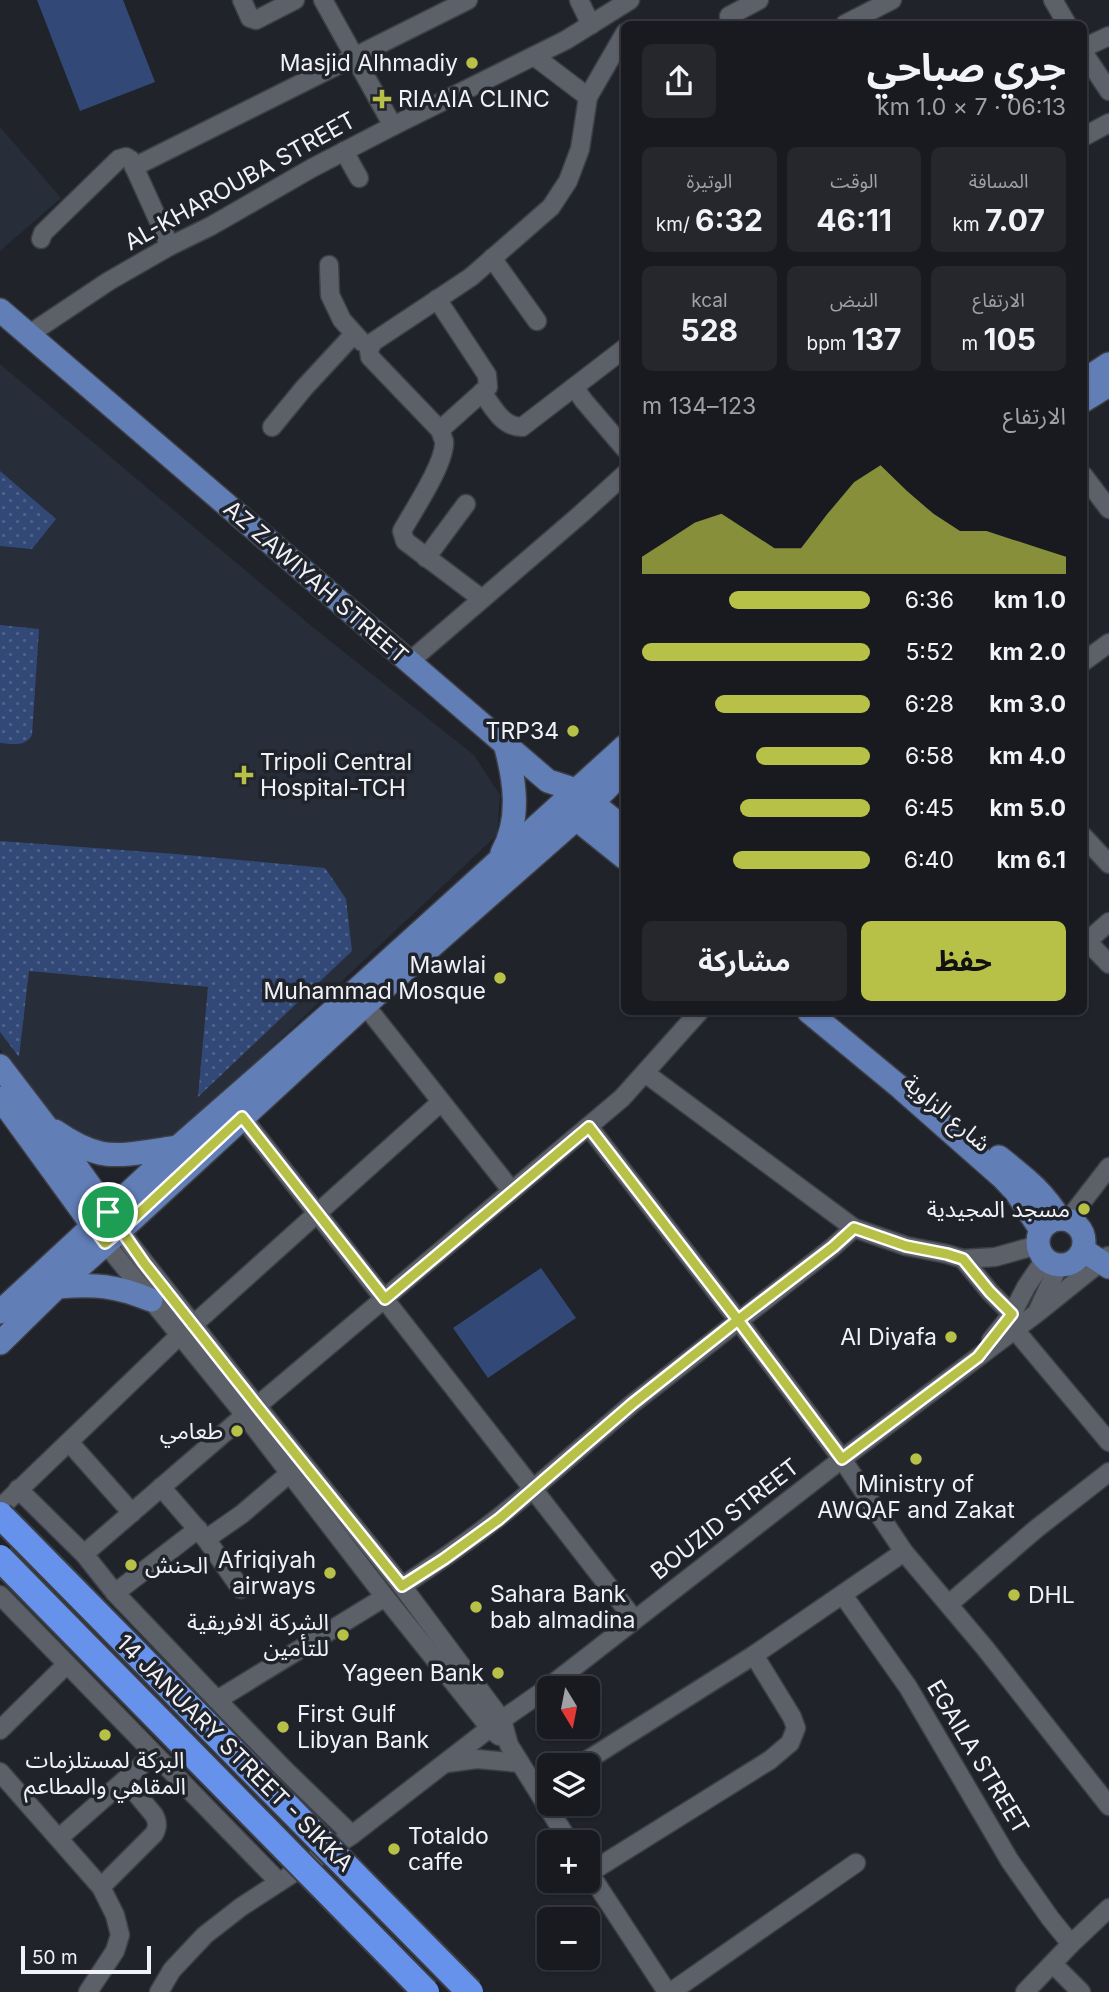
<!DOCTYPE html>
<html lang="ar">
<meta charset="utf-8">
<style>
:root{--surface:#181a20;--page:#25272d;--text:#f1f3f6;--muted:#9fa1a5;--line:#36383e;--accent:#b7c147}
body{margin:0;font-family:Inter,"Noto Sans Arabic",sans-serif;background:var(--page);color:var(--text);direction:rtl;height:100vh;display:flex;flex-direction:column;font-size:26px;white-space:nowrap}
*{box-sizing:border-box;margin:0}
p{font-size:23px;color:var(--muted)}
.icon{flex:none;width:38px;height:38px;fill:none;stroke:currentColor;stroke-width:2;stroke-linecap:round;stroke-linejoin:round}
.map{position:relative;flex:1;overflow:hidden;direction:ltr}
.sheet{position:absolute;left:621px;top:21px;width:466px;height:994px;display:flex;flex-direction:column;background:var(--surface);border-radius:10px;box-shadow:0 2px 5px #0004,0 0 0 2px var(--line);direction:rtl}
.sheet>*{flex:none}
.needle{width:46px;rotate:170deg}
.fabs{position:absolute;left:537px;top:1676px;display:grid;gap:14px}
.fabs a{display:grid;place-items:center;width:63px;height:63px;border-radius:10px;background:var(--surface);box-shadow:0 2px 5px #0004,0 0 0 2px var(--line);font-size:35px}
.scale{position:absolute;left:21px;bottom:18px;width:130px;box-sizing:border-box;padding-left:7px;border:4px solid #f0f2f7;border-top:0;font-size:19px;line-height:24px;white-space:nowrap;color:#f0f2f7;-webkit-text-stroke:5px #20232a;paint-order:stroke}
.pin{position:absolute;display:grid;place-items:center;width:60px;height:60px;color:#fff;margin:-30px;border:4px solid #fff;border-radius:50%;box-shadow:0 2px 7px #0007}
.round{display:grid;place-items:center;flex:none;width:74px;height:74px;border-radius:10px;background:var(--page)}
.overview{display:flex;align-items:center;justify-content:space-between;height:119px;padding:0 21px}
h1{font-size:38px;font-weight:700;line-height:52px}
.figures{display:grid;grid-template-columns:repeat(3,1fr);gap:10px;height:119px;padding:7px 21px}
.figures div{display:grid;align-content:center;border-radius:10px;background:var(--page);text-align:center}
.figures b{font-size:30px;font-weight:700}
.figures small{font-size:19px;font-weight:400}
.figures p{font-size:19px}
.chart{height:196px;padding:14px 21px}
.chart p{display:flex;justify-content:space-between}
.chart svg{width:100%;height:126px;margin-top:7px;fill:var(--accent);opacity:.7}
.button{display:flex;gap:14px;margin-top:auto;padding:14px 21px}
.button a{flex:1;height:80px;border-radius:10px;background:var(--accent);color:#111;font-size:28px;font-weight:700;line-height:80px;text-align:center}
.button a+a{background:var(--page);color:var(--text)}
ul{padding:0 21px;list-style:none;font-size:23px}
li{display:grid;grid-template-columns:112px 84px 1fr;align-items:center;height:52px}
li i{height:18px;border-radius:9px;background:var(--accent)}
.map>svg:first-child{display:block}
.built{fill:#272d39}
.grass{fill:url(#grass-dots)}
.park{fill:#324977}
.lines{fill:none;stroke-linecap:round;stroke-linejoin:round}
.minor-casing{stroke:#3d3f45;stroke-width:21}
.major-casing{stroke:#3d3f45;stroke-width:26}
.minor{stroke:#5c6068;stroke-width:18}
.major{stroke:#627eb7;stroke-width:23}
.highway-bridge-casing{stroke:#3d3f45;stroke-width:30;stroke-linecap:butt}
.highway-bridge{stroke:#6692eb;stroke-width:26}
.route-casing{stroke:#fff;stroke-width:14}
.route{stroke:#b7c147;stroke-width:9}
.poi-dot{fill:#b7c147;stroke:#20232a;stroke-width:2.5}
.labels{text-anchor:middle;dominant-baseline:central;stroke-width:7;stroke-linejoin:round;paint-order:stroke}
.poi-label{font-size:23px;fill:#f0f2f7;stroke:#20232a;text-anchor:end}
.street-label{font-size:23px;fill:#f0f2f7;stroke:#20232a}
</style>
<div class="map">
<svg width="1109" height="1992" viewBox="0 0 1109 1992">
<defs>
<pattern id="grass-dots" width="8" height="8" patternUnits="userSpaceOnUse" patternTransform="scale(1.75)"><rect width="8" height="8" fill="#324977"/><path d="M2 2h.1M6 6h.1" fill="none" stroke="#50648b" stroke-width="1.8" stroke-linecap="round"/></pattern>
</defs>
<rect width="100%" height="100%" fill="#20232a"/>
<g class="built">
<path d="M0,127L61,198L0,251Z"/>
<path d="M0,364L315,629L474,755L500,795L497,835L172,1141L101,1147L73,1133L51,1116L0,1049Z"/>
</g>
<g class="grass">
<path d="M0,471L56,519L32,549L0,546Z"/>
<path d="M0,625L39,629L32,735C26,747 12,744 0,743Z"/>
<path d="M0,841L176,854L325,868L346,899L352,951L198,1097L208,987L29,971L19,1057L0,1032Z"/>
</g>
<g class="park">
<path d="M37,0H123L155,82L80,111Z"/>
<path d="M541,1268L576,1318L488,1378L453,1328Z"/>
</g>
<g class="lines">
<g class="minor-casing">
<g id="minor">
<path d="M242,0L250,18L256,20L295,0"/>
<path d="M323,0L393,126"/>
<path d="M579,0L591,25"/>
<path d="M1053,0L1067,24"/>
<path d="M729,16L759,0"/>
<path d="M845,24L892,0"/>
<path d="M1083,48L1109,36"/>
<path d="M1083,52L1109,91"/>
<path d="M534,56L588,97"/>
<path d="M1083,137L1109,123"/>
<path d="M344,151L359,178"/>
<path d="M134,167L468,0"/>
<path d="M41,239L43,233L119,159L126,157L131,160L170,246"/>
<path d="M492,258L537,321"/>
<path d="M329,265L330,295L342,320L362,342"/>
<path d="M437,299L487,375L488,387L440,430"/>
<path d="M28,335L109,281L170,246L211,226L312,168L393,126L566,40L630,0"/>
<path d="M574,387L584,401L625,449"/>
<path d="M482,392C493,407 502,427 522,427L625,348"/>
<path d="M272,427L304,388L354,334"/>
<path d="M1083,475L1109,509"/>
<path d="M426,558L466,504"/>
<path d="M482,599L405,541L402,531C413,511 446,462 444,441C443,439 441,432 440,430L370,357L369,350L373,342L471,277L551,207L568,181L580,149L588,97L625,33"/>
<path d="M409,662L581,514L625,474"/>
<path d="M1083,662L1109,643"/>
<path d="M1083,836L1109,864"/>
<path d="M1087,941L1109,964"/>
<path d="M1083,945L1109,922"/>
<path d="M365,1005L512,1191"/>
<path d="M645,1073L854,1228L906,1246L947,1254L963,1259L995,1257L1038,1245"/>
<path d="M242,1117L533,1489L632,1404L833,1247L854,1228"/>
<path d="M589,1127L738,1320L842,1459L904,1552L985,1648L1109,1806"/>
<path d="M1068,1220L1109,1167"/>
<path d="M121,1230L130,1244L257,1406L402,1586L502,1720L509,1745L570,1843"/>
<path d="M105,1243L245,1415L385,1597L490,1728L499,1736"/>
<path d="M963,1259L990,1292L1012,1314"/>
<path d="M1038,1310L1059,1265"/>
<path d="M193,1325L441,1102"/>
<path d="M1015,1330L1109,1442"/>
<path d="M991,1340L1012,1314L1026,1287L1045,1259"/>
<path d="M257,1406L622,1098L699,1012"/>
<path d="M69,1442L132,1513"/>
<path d="M161,1487L206,1539L241,1589"/>
<path d="M18,1489L84,1554L115,1593L217,1700L285,1770L352,1835"/>
<path d="M0,1508L181,1334"/>
<path d="M206,1539L242,1514L290,1473"/>
<path d="M84,1554L245,1415"/>
<path d="M402,1586C448,1556 492,1525 533,1489L634,1619"/>
<path d="M115,1593L198,1529"/>
<path d="M0,1595L279,1882"/>
<path d="M843,1595L908,1687L1010,1861L1050,1918L1071,1944"/>
<path d="M949,1604L1036,1529L1109,1472"/>
<path d="M217,1700L385,1597"/>
<path d="M0,1730L66,1665"/>
<path d="M447,1763L477,1759L520,1763"/>
<path d="M578,1766L754,1655L904,1552"/>
<path d="M0,1772L101,1887L115,1915L120,1935L115,1951L88,1992"/>
<path d="M59,1838L153,1755"/>
<path d="M588,1871L667,1992"/>
<path d="M589,1873L770,1760L790,1743L796,1728L792,1717L754,1655"/>
<path d="M101,1887L154,1834C158,1827 158,1822 154,1815L125,1780"/>
<path d="M1053,1964L1081,1992"/>
<path d="M159,1992L172,1970L205,1935L241,1907L352,1835L490,1728L546,1689L842,1459L1037,1313L1108,1256"/>
<path d="M671,1992L856,1863"/>
<path d="M1025,1992L1071,1944L1109,1908"/>
</g>
</g>
<g class="major-casing">
<g id="major">
<path d="M0,310L548,781L576,790L625,829"/>
<path d="M1083,381L1109,364"/>
<path d="M1083,401L1109,385"/>
<path d="M564,809L625,858"/>
<path d="M502,853C521,819 515,780 505,744"/>
<path d="M809,1012L901,1088L1002,1177L1016,1192L1041,1230"/>
<path d="M0,1066L68,1155L117,1224"/>
<path d="M0,1098L101,1237"/>
<path d="M55,1131C68,1140 83,1149 100,1153C121,1158 156,1150 178,1147"/>
<path d="M999,1157C1025,1178 1042,1190 1060,1219"/>
<circle cx="1061" cy="1242" r="23"/>
<path d="M1083,1250L1109,1267"/>
<path d="M57,1287C95,1284 115,1285 151,1300"/>
<path d="M0,1312L178,1147L342,1003L625,746"/>
<path d="M0,1343L57,1287L121,1230L365,1005L576,819L625,770"/>
</g>
</g>
<use href="#minor" class="minor"/>
<use href="#major" class="major"/>
<g class="highway-bridge-casing">
<g id="highway-bridge">
<path d="M0,1515L470,1992"/>
<path d="M0,1558L426,1992"/>
</g>
</g>
<use href="#highway-bridge" class="highway-bridge"/>
</g>
<g class="lines">
<g class="route-casing">
<path id="route" d="M108,1212L93,1227L105,1243L121,1230L144,1263L257,1406L402,1586L444,1559L499,1519L632,1404L738,1320L842,1459L978,1357L1012,1314L990,1292L963,1259L947,1254L906,1246L854,1228L833,1247L738,1320L589,1127L385,1299L242,1117L121,1230L108,1212"/>
</g>
<use href="#route" class="route"/>
</g>
<g class="poi-dot">
<circle cx="472" cy="63" r="7"/>
<path d="M378.5 88.5h7v7h7v7h-7v7h-7v-7h-7v-7h7z"/>
<circle cx="573" cy="731" r="7"/>
<path d="M240.5 764.5h7v7h7v7h-7v7h-7v-7h-7v-7h7z"/>
<circle cx="500" cy="978" r="7"/>
<circle cx="1084" cy="1209" r="7"/>
<circle cx="951" cy="1337" r="7"/>
<circle cx="237" cy="1431" r="7"/>
<circle cx="916" cy="1459" r="7"/>
<circle cx="131" cy="1565" r="7"/>
<circle cx="330" cy="1573" r="7"/>
<circle cx="1014" cy="1595" r="7"/>
<circle cx="476" cy="1607" r="7"/>
<circle cx="343" cy="1635" r="7"/>
<circle cx="498" cy="1673" r="7"/>
<circle cx="283" cy="1727" r="7"/>
<circle cx="105" cy="1735" r="7"/>
<circle cx="394" cy="1849" r="7"/>
</g>
<g class="labels">
<g class="poi-label">
<text x="458" y="63">Masjid Alhmadiy</text>
<text x="398" y="99" text-anchor="start">RIAAIA CLINC</text>
<text x="559" y="731">TRP34</text>
<text x="260" y="762" text-anchor="start">Tripoli Central<tspan x="260" dy="26">Hospital-TCH</tspan></text>
<text x="486" y="965">Mawlai<tspan x="486" dy="26">Muhammad Mosque</tspan></text>
<text x="1070" y="1209">مسجد المجيدية</text>
<text x="937" y="1337">Al Diyafa</text>
<text x="223" y="1431">طعامي</text>
<text x="916" y="1484" text-anchor="middle">Ministry of<tspan x="916" dy="26">AWQAF and Zakat</tspan></text>
<text x="316" y="1560">Afriqiyah<tspan x="316" dy="26">airways</tspan></text>
<text x="145" y="1565" text-anchor="start">الحنش</text>
<text x="490" y="1594" text-anchor="start">Sahara Bank<tspan x="490" dy="26">bab almadina</tspan></text>
<text x="1028" y="1595" text-anchor="start">DHL</text>
<text x="329" y="1622">الشركة الافريقية<tspan x="329" dy="26">للتأمين</tspan></text>
<text x="484" y="1673">Yageen Bank</text>
<text x="297" y="1714" text-anchor="start">First Gulf<tspan x="297" dy="26">Libyan Bank</tspan></text>
<text x="105" y="1760" text-anchor="middle">البركة لمستلزمات<tspan x="105" dy="26">المقاهي والمطاعم</tspan></text>
<text x="408" y="1836" text-anchor="start">Totaldo<tspan x="408" dy="26">caffe</tspan></text>
</g>
<g class="street-label">
<text transform="translate(240 181) rotate(-29)">AL-KHAROUBA STREET</text>
<text transform="translate(316 582) rotate(41)">AZ ZAWIYAH STREET</text>
<text transform="translate(947 1113) rotate(40)">شارع الزاوية</text>
<text transform="translate(725 1519) rotate(-38)">BOUZID STREET</text>
<text transform="translate(235 1753) rotate(45)">14 JANUARY STREET - SIKKA</text>
<text transform="translate(978 1757) rotate(59)">EGAILA STREET</text>
</g>
</g>
</svg>
<div class="fabs">
<a><svg class="needle" viewBox="-14 -14 28 28"><path d="M0-13l5 13h-10z" fill="#e53935"/><path d="M0 13l5-13h-10z" fill="#9fa1a5"/></svg></a>
<a><svg class="icon" aria-label="layers" viewBox="0 0 24 24"><path d="M12 4l9 5-9 5-9-5zM3 14l9 5 9-5"/></svg></a>
<a>+</a>
<a>−</a>
</div>
<div class="scale">50 m</div>
<div class="pin" style="left:108px;top:1212px;background:#1e9e55"><svg class="icon" aria-label="arrive" viewBox="0 0 24 24"><path d="M6 21V4h12l-3 4 3 4H6"/></svg></div>
<section class="sheet">
<div class="overview"><div><h1>جري صباحي</h1><p>06:13 · 7 × 1.0 km</p></div><a class="round"><svg class="icon" aria-label="share" viewBox="0 0 24 24"><path d="M12 15V3M7 8l5-5 5 5M5 13v7h14v-7"/></svg></a></div>
<div class="figures">
<div><p>المسافة</p><b>7.07<small> km</small></b></div>
<div><p>الوقت</p><b>46:11</b></div>
<div><p>الوتيرة</p><b>6:32<small> /km</small></b></div>
</div>
<div class="figures">
<div><p>الارتفاع</p><b>105<small> m</small></b></div>
<div><p>النبض</p><b>137<small> bpm</small></b></div>
<div><p>kcal</p><b>528</b></div>
</div>
<div class="chart"><p><span>الارتفاع</span>123–134 m</p>
<svg viewBox="0 0 160 44" preserveAspectRatio="none"><path d="M0 44V38L10 32L20 26L30 23L40 29L50 35L60 35L70 23L80 12L90 6L100 15L110 23L120 29L130 29L140 32L150 35L160 38V44z"/></svg>
</div>
<ul>
<li><b>1.0 km</b>6:36<i style="width:62%"></i></li>
<li><b>2.0 km</b>5:52<i style="width:100%"></i></li>
<li><b>3.0 km</b>6:28<i style="width:68%"></i></li>
<li><b>4.0 km</b>6:58<i style="width:50%"></i></li>
<li><b>5.0 km</b>6:45<i style="width:57%"></i></li>
<li><b>6.1 km</b>6:40<i style="width:60%"></i></li>
</ul>
<div class="button"><a>حفظ</a><a>مشاركة</a></div>
</section>
</div>
